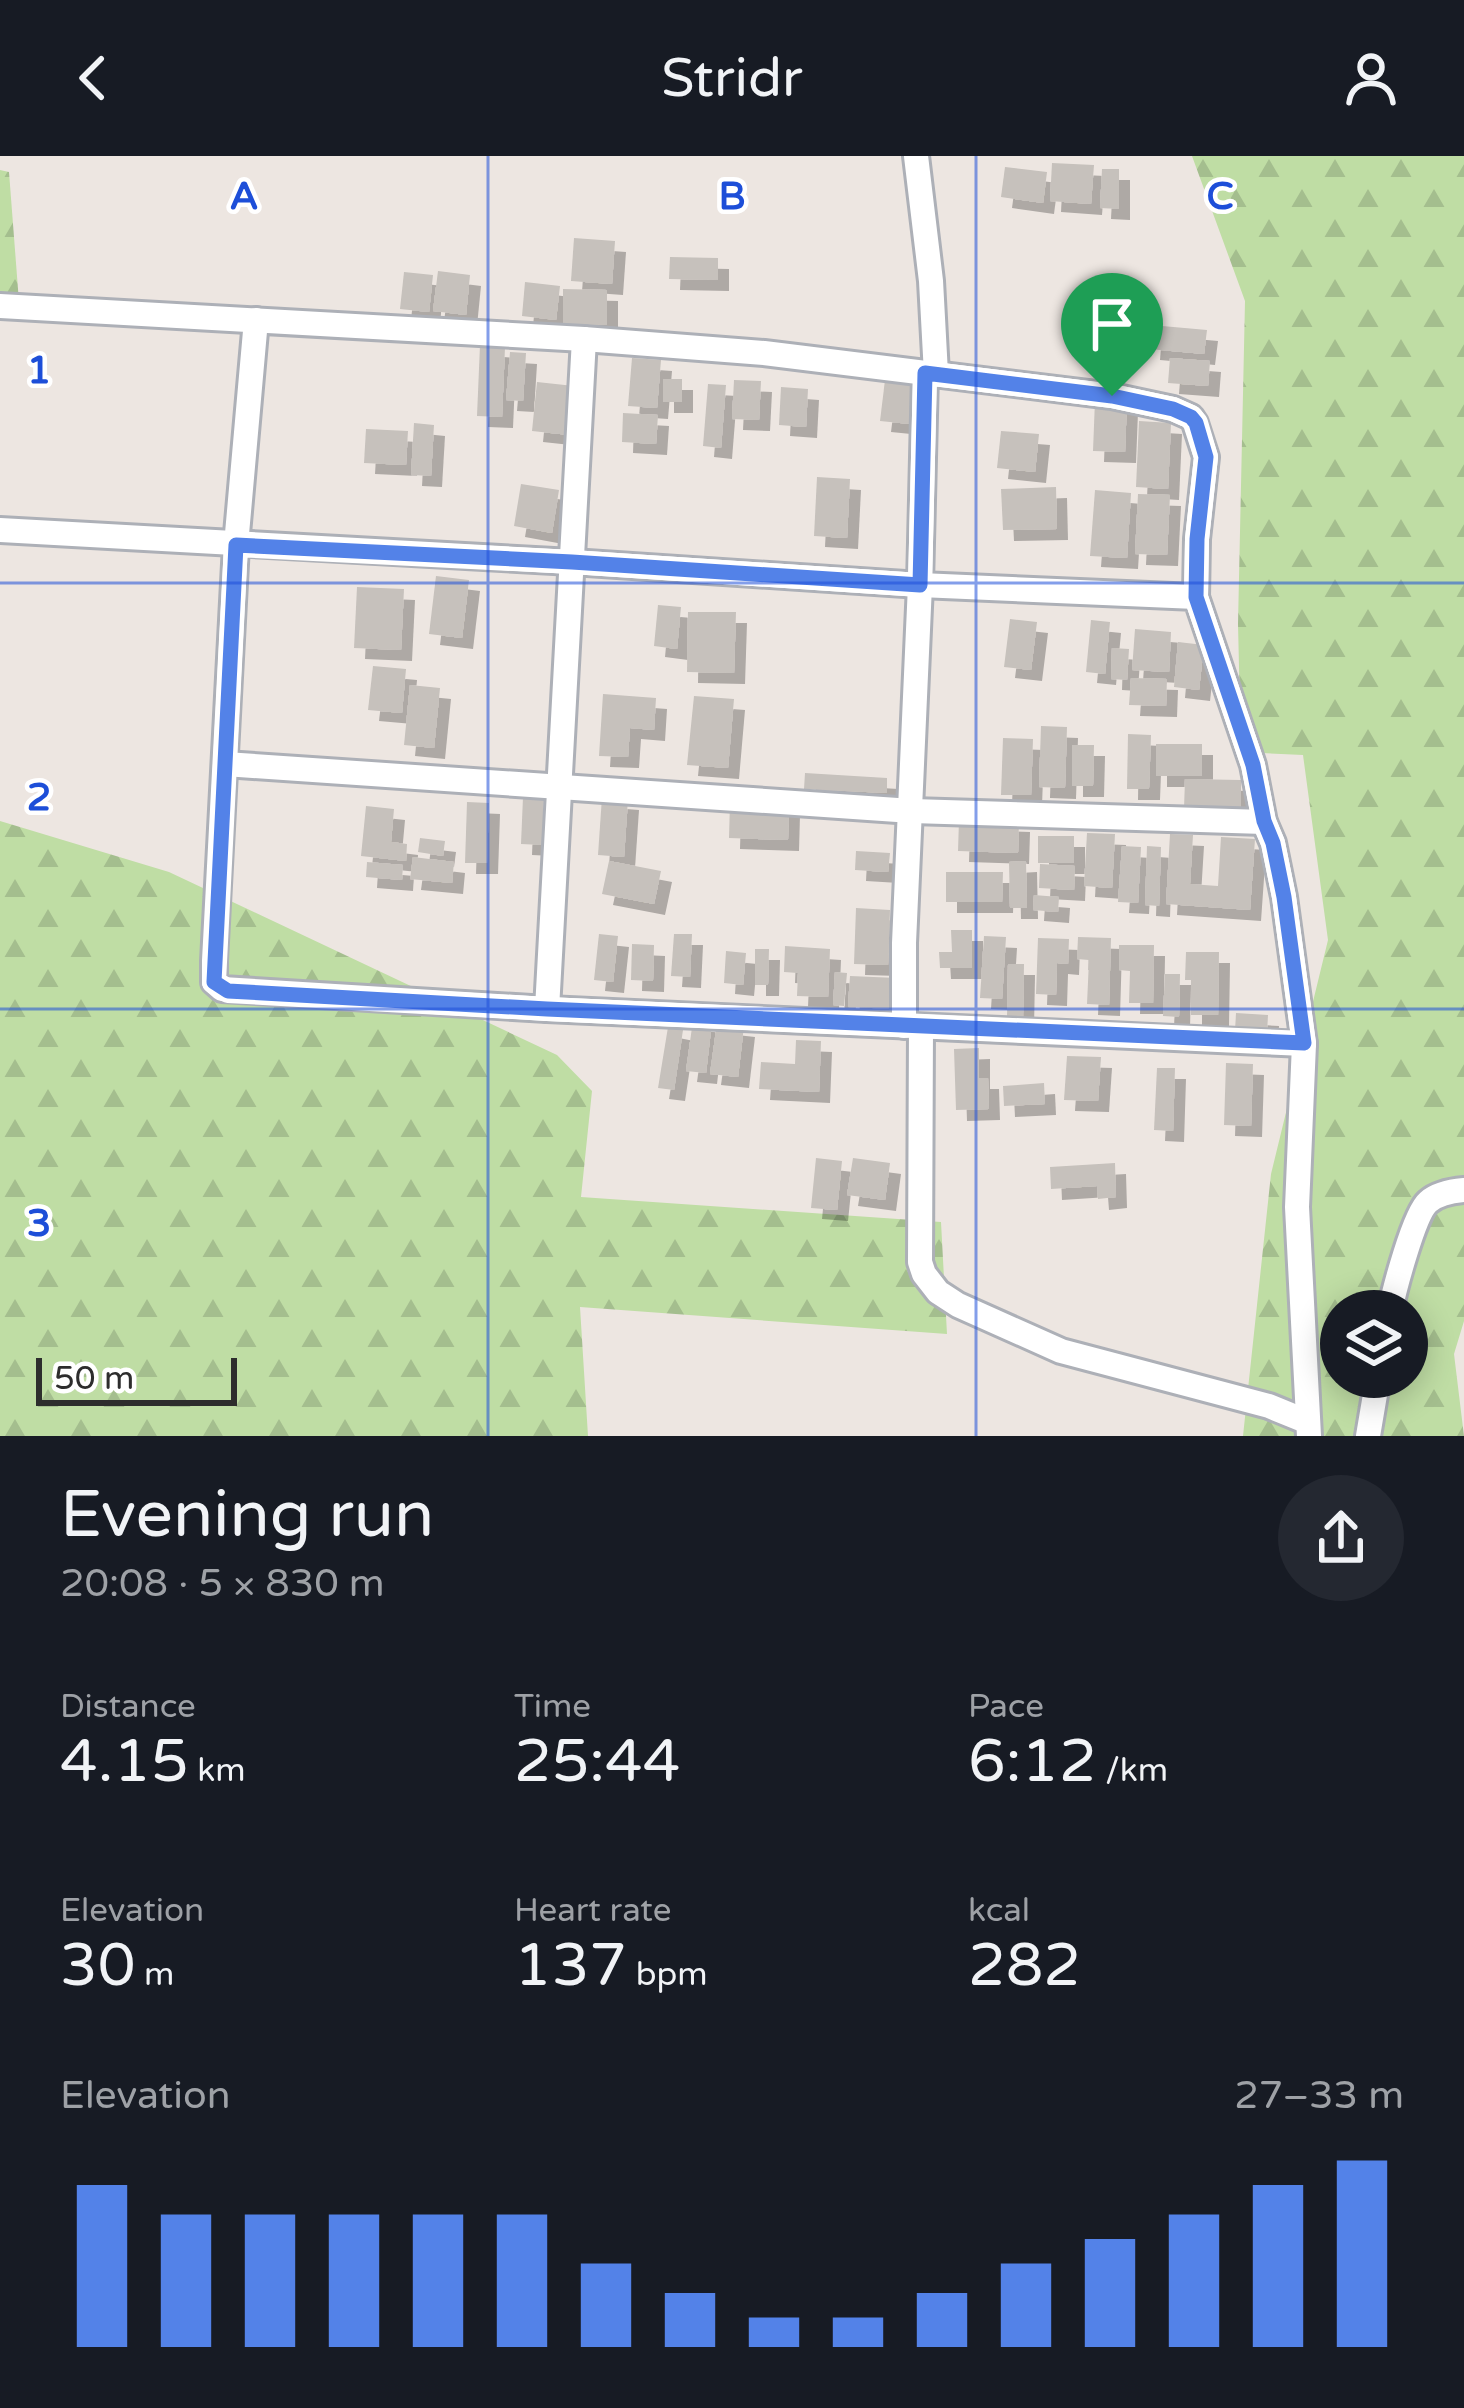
<!DOCTYPE html>
<meta charset="utf-8">
<style>
:root{--surface:#171b24;--page:#242831;--text:#f1f3f6;--muted:#9ea1a6;--accent:#5382e8}
body{margin:0;font-family:"Varela Round",sans-serif;background:var(--page);color:var(--text);height:100vh;display:flex;flex-direction:column;font-size:45px;white-space:nowrap}
*{box-sizing:border-box;margin:0}
p{font-size:39px;color:var(--muted)}
.icon{flex:none;width:66px;height:66px;fill:none;stroke:currentColor;stroke-width:2;stroke-linecap:round;stroke-linejoin:round}
.map{position:relative;height:1280px;overflow:hidden}
.sheet{display:flex;flex-direction:column;background:var(--surface);flex:1}
.sheet>*{flex:none}
.buttons{position:absolute;left:1320px;top:1134px;display:grid;gap:24px}
.buttons a{display:grid;place-items:center;width:108px;height:108px;border-radius:50%;background:var(--surface);box-shadow:0 6px 30px #0003;font-size:60px}
.scale{position:absolute;left:36px;bottom:30px;width:201px;box-sizing:border-box;padding-left:12px;border:6px solid #2d2d2d;border-top:0;font-size:33px;line-height:42px;white-space:nowrap;color:#2d2d2d;-webkit-text-stroke:9px #fff;paint-order:stroke}
.pin{position:absolute;display:grid;place-items:center;width:102px;height:102px;color:#fff;margin:-123px -51px;border-radius:50% 50% 50% 0;rotate:-45deg;box-shadow:0 0 12px #0007}
.pin .icon{rotate:45deg}
.round{display:grid;place-items:center;flex:none;width:126px;height:126px;border-radius:63px;background:var(--page)}
.headline{display:flex;align-items:center;justify-content:space-between;height:204px;padding:0 60px}
h1{font-size:66px;font-weight:600;line-height:90px}
.metrics{display:grid;grid-template-columns:repeat(3,1fr);gap:18px;height:204px;padding:12px 60px}
.metrics div{display:grid;align-content:center}
.metrics b{font-size:60px;font-weight:600}
.metrics small{font-size:33px;font-weight:400}
.metrics p{font-size:33px}
.chart{height:336px;padding:24px 60px}
.chart p{display:flex;justify-content:space-between}
.chart svg{width:100%;height:216px;margin-top:12px;stroke:var(--accent);stroke-width:6}
header{display:flex;justify-content:space-between;align-items:center;height:156px;padding:0 60px;background:var(--surface);font-size:54px;font-weight:600}
.map>svg:first-child{display:block}
.forest{fill:url(#forest-firs);fill-rule:evenodd}
.building{fill:#c6c1bc;filter:url(#shadow)}
.lines{fill:none;stroke-linecap:round;stroke-linejoin:round}
.street-casing{stroke:#adb0b7;stroke-width:30}
.street{stroke:#fff;stroke-width:24}
.route-casing{stroke:#fff;stroke-width:24}
.route{stroke:#5382e8;stroke-width:15}
.grid{fill:none;stroke:#1d4ed8;stroke-width:3;stroke-opacity:0.55}
.grid-label{font-size:39px;text-anchor:middle;font-weight:bold;fill:#1d4ed8;stroke:#fff;stroke-width:9;stroke-linejoin:round;paint-order:stroke}
</style>
<header><svg class="icon" aria-label="back" viewBox="0 0 24 24"><path d="M15 5l-7 7 7 7"/></svg>Stridr<svg class="icon" aria-label="person" viewBox="0 0 24 24"><circle cx="12" cy="8" r="4"/><path d="M4 21q1-7 8-7t8 7"/></svg></header>
<div class="map">
<svg width="1464" height="1280" viewBox="0 0 1464 1280">
<defs>
<pattern id="forest-firs" width="22" height="20" patternUnits="userSpaceOnUse" patternTransform="scale(3)"><rect width="22" height="20" fill="#bfdda4"/><path d="M5 1l3.5 6h-7zM16 11l3.5 6h-7z" fill="#a4be8e"/></pattern>
<filter id="shadow"><feDropShadow dx="11" dy="11" stdDeviation="0" flood-color="#0004"/></filter>
</defs>
<rect width="100%" height="100%" fill="#ede6e1"/>
<g class="forest">
<path d="M1192,0H1464V1165L1454,1198L1464,1280H1243L1271,1018L1328,784L1303,599L1241,596L1238,468L1245,145ZM1341,1155H1407V1221H1341Z"/>
<path d="M0,14L9,16L20,159L0,162Z"/>
<path d="M0,665L169,716L557,899L592,935L581,1041L941,1066L947,1178L580,1151L588,1280H0Z"/>
</g>
<g class="building">
<path d="M1052,7L1094,9L1091,48L1050,45Z"/>
<path d="M1005,11L1047,16L1043,47L1001,41Z"/>
<path d="M1102,13H1119V53L1100,52Z"/>
<path d="M574,82L615,85L612,128L571,125Z"/>
<path d="M670,101L718,102V124L669,123Z"/>
<path d="M438,115L470,119L466,159L433,155Z"/>
<path d="M404,116L433,119L429,156L400,153Z"/>
<path d="M525,126L560,130L556,164L522,160Z"/>
<path d="M563,133L607,134V169L563,168Z"/>
<path d="M1151,169L1207,174L1204,198L1149,193Z"/>
<path d="M480,189L505,191L502,261L477,260Z"/>
<path d="M510,196L526,197L523,245L506,244Z"/>
<path d="M632,202L661,204L657,252L628,250Z"/>
<path d="M1170,202L1210,205L1208,230L1168,227Z"/>
<rect x="663" y="223" width="19" height="23"/>
<path d="M734,224L761,225L759,264L732,263Z"/>
<path d="M885,224L914,227L910,268L880,265Z"/>
<path d="M537,226L574,230L569,279L532,275Z"/>
<path d="M708,228L726,229L721,292L703,290Z"/>
<path d="M781,231L808,233L806,271L779,269Z"/>
<path d="M1095,244L1127,245L1125,296L1093,295Z"/>
<path d="M623,257L658,259L656,288L622,286Z"/>
<path d="M1139,265L1171,267L1168,333L1136,331Z"/>
<path d="M414,267L434,269L431,320L411,319Z"/>
<path d="M366,273L408,275L406,309L364,307Z"/>
<path d="M1001,275L1039,278L1035,316L997,312Z"/>
<path d="M817,321L850,323L847,382L814,380Z"/>
<path d="M521,328L559,334L552,377L514,370Z"/>
<path d="M1056,331L1057,373L1003,374L1001,333Z"/>
<path d="M1095,334L1131,337L1127,402L1090,400Z"/>
<path d="M1138,338L1170,339L1167,399L1135,398Z"/>
<path d="M436,420L469,424L462,482L429,478Z"/>
<path d="M357,431L404,433L401,494L354,492Z"/>
<path d="M658,449L681,451L677,493L654,490Z"/>
<path d="M688,456H736L734,517L687,516Z"/>
<path d="M1010,463L1037,466L1031,514L1004,511Z"/>
<path d="M1091,464L1110,466L1105,518L1086,516Z"/>
<path d="M1135,473L1171,476L1169,516L1132,514Z"/>
<path d="M1178,486L1204,489L1199,534L1174,531Z"/>
<path d="M1112,492L1129,493L1127,524L1111,523Z"/>
<path d="M373,510L406,513L402,557L368,554Z"/>
<path d="M1131,522L1167,523L1166,550L1129,549Z"/>
<path d="M410,529L440,532L434,592L404,589Z"/>
<path d="M603,538L656,542L654,574L630,572L628,601L599,600Z"/>
<path d="M694,540L734,543L728,612L687,609Z"/>
<path d="M1041,570L1067,571L1065,632L1039,631Z"/>
<path d="M1128,578L1151,579L1149,633H1127Z"/>
<path d="M1003,582L1033,583L1031,639H1001Z"/>
<rect x="1156" y="588" width="46" height="32"/>
<path d="M1072,589H1094L1093,630H1072Z"/>
<path d="M805,617L887,622V637L804,633Z"/>
<path d="M1185,623L1241,624V653H1184Z"/>
<path d="M523,641L544,642L542,689L521,688Z"/>
<path d="M602,641L628,643L624,701L598,699Z"/>
<path d="M467,646L489,647L487,707H465Z"/>
<path d="M730,646L789,648L788,684L729,682Z"/>
<path d="M366,650L394,653L391,686L407,688L406,705L361,700Z"/>
<path d="M959,663L1019,665L1018,697L958,695Z"/>
<path d="M1087,677L1115,678L1112,732L1084,730Z"/>
<path d="M1170,678L1193,679L1190,728L1218,730L1221,681L1255,683L1250,754L1166,748Z"/>
<rect x="1038" y="680" width="36" height="27"/>
<path d="M420,682L445,685L443,700L418,696Z"/>
<path d="M1122,690L1141,691L1138,747L1118,746Z"/>
<path d="M1147,690L1161,691L1159,750L1145,749Z"/>
<path d="M856,695L890,697L888,716L855,714Z"/>
<path d="M413,701L454,706L452,727L410,723Z"/>
<path d="M609,705L661,715L654,748L602,738Z"/>
<path d="M1026,705L1027,752H1010L1009,706Z"/>
<path d="M367,706L403,709L402,724L366,721Z"/>
<path d="M1040,708L1075,710L1074,734L1039,732Z"/>
<path d="M946,716H1003L1002,746H946Z"/>
<path d="M1034,739L1059,741L1058,756L1033,754Z"/>
<path d="M856,752L890,754L888,809L854,808Z"/>
<path d="M951,774H972V812H940L939,796H952Z"/>
<path d="M599,778L618,780L613,826L594,824Z"/>
<path d="M674,778H692L690,821L671,820Z"/>
<path d="M984,780L1006,781L1002,843L980,842Z"/>
<path d="M1078,781L1111,782L1109,849L1087,848L1089,804L1077,803Z"/>
<path d="M1038,782L1069,783L1068,808L1057,807L1056,839L1036,838Z"/>
<path d="M632,788L654,789L653,825L631,824Z"/>
<path d="M1119,789H1154L1153,847H1129L1130,815L1119,814Z"/>
<path d="M785,790L830,793L828,841L797,840L798,817L784,816Z"/>
<path d="M755,793H769L768,829H755Z"/>
<path d="M726,795L746,797L743,829L724,827Z"/>
<path d="M1186,796H1219L1218,859H1191V824H1185Z"/>
<path d="M1008,808H1024L1023,862H1007Z"/>
<path d="M835,816L847,817L844,850L833,849Z"/>
<path d="M1165,818H1180L1179,861L1163,860Z"/>
<path d="M850,820L897,822L896,853L848,851Z"/>
<path d="M1236,857L1268,859L1267,877L1235,875Z"/>
<path d="M693,864L712,866L706,917L686,915Z"/>
<path d="M717,867L744,870L738,921L710,918Z"/>
<path d="M668,871L683,874L674,934L658,932Z"/>
<path d="M796,884L821,885L819,936L759,933L761,906L795,908Z"/>
<path d="M979,892V922H988L989,953L956,954L954,893Z"/>
<path d="M1067,900L1101,901L1098,945L1064,944Z"/>
<path d="M1226,907L1253,908L1251,970L1224,969Z"/>
<path d="M1157,912H1175L1173,975L1154,974Z"/>
<path d="M1044,927L1045,948L1004,950L1003,930Z"/>
<path d="M816,1002L842,1005L837,1054L811,1052Z"/>
<path d="M853,1002L890,1007L885,1044L847,1039Z"/>
<path d="M1115,1007L1116,1041L1098,1043L1097,1030L1051,1033L1050,1011Z"/>
</g>
<g class="lines">
<g class="street-casing">
<g id="street">
<path d="M916,0L931,125L936,218"/>
<path d="M0,150L584,183L764,197L1112,240L1173,253L1191,261L1195,267L1206,301L1197,383L1196,441"/>
<path d="M256,164L236,389L214,805V826L222,833L547,853L1304,888"/>
<path d="M0,374L572,406L920,429L1196,441L1253,609L1264,666L1273,687L1284,741L1304,888L1297,1051L1309,1280"/>
<path d="M225,608L912,655L1264,666"/>
<path d="M547,853L584,183"/>
<path d="M904,870V787L920,429L925,217"/>
<path d="M921,871L920,1106L924,1118L938,1136L958,1149L1061,1195L1269,1250L1308,1266"/>
<path d="M1390,1155C1394,1135 1414,1058 1428,1046C1437,1038 1452,1035 1464,1034"/>
<path d="M1368,1280L1378,1221"/>
</g>
</g>
<use href="#street" class="street"/>
</g>
<g class="lines">
<g class="route-casing">
<path id="route" d="M925,217L1112,240L1173,253L1191,261L1196,267L1206,301L1197,383L1196,441L1253,609L1264,665L1273,687L1284,741L1304,887L547,853L228,835L214,826L236,389L572,406L920,429Z"/>
</g>
<use href="#route" class="route"/>
</g>
<path class="grid" d="M488,0V1280M976,0V1280M0,427H1464M0,853H1464"/>
<g class="grid-label">
<text x="244" y="53">A</text>
<text x="732" y="53">B</text>
<text x="1220" y="53">C</text>
<text x="39" y="227">1</text>
<text x="39" y="654">2</text>
<text x="39" y="1080">3</text>
</g>
</svg>
<div class="buttons">
<a><svg class="icon" aria-label="layers" viewBox="0 0 24 24"><path d="M12 4l9 5-9 5-9-5zM3 14l9 5 9-5"/></svg></a>
</div>
<div class="scale">50 m</div>
<div class="pin" style="left:1112px;top:240px;background:#1e9e55"><svg class="icon" aria-label="arrive" viewBox="0 0 24 24"><path d="M6 21V4h12l-3 4 3 4H6"/></svg></div>
</div>
<section class="sheet">
<div class="headline"><div><h1>Evening run</h1><p>20:08 · 5 × 830 m</p></div><a class="round"><svg class="icon" aria-label="share" viewBox="0 0 24 24"><path d="M12 15V3M7 8l5-5 5 5M5 13v7h14v-7"/></svg></a></div>
<div class="metrics">
<div><p>Distance</p><b>4.15<small> km</small></b></div>
<div><p>Time</p><b>25:44</b></div>
<div><p>Pace</p><b>6:12<small> /km</small></b></div>
</div>
<div class="metrics">
<div><p>Elevation</p><b>30<small> m</small></b></div>
<div><p>Heart rate</p><b>137<small> bpm</small></b></div>
<div><p>kcal</p><b>282</b></div>
</div>
<div class="chart"><p><span>Elevation</span>27–33 m</p>
<svg viewBox="0 0 160 44" preserveAspectRatio="none"><path d="M5 44V11M15 44V17M25 44V17M35 44V17M45 44V17M55 44V17M65 44V27M75 44V33M85 44V38M95 44V38M105 44V33M115 44V27M125 44V22M135 44V17M145 44V11M155 44V6"/></svg>
</div>
</section>
